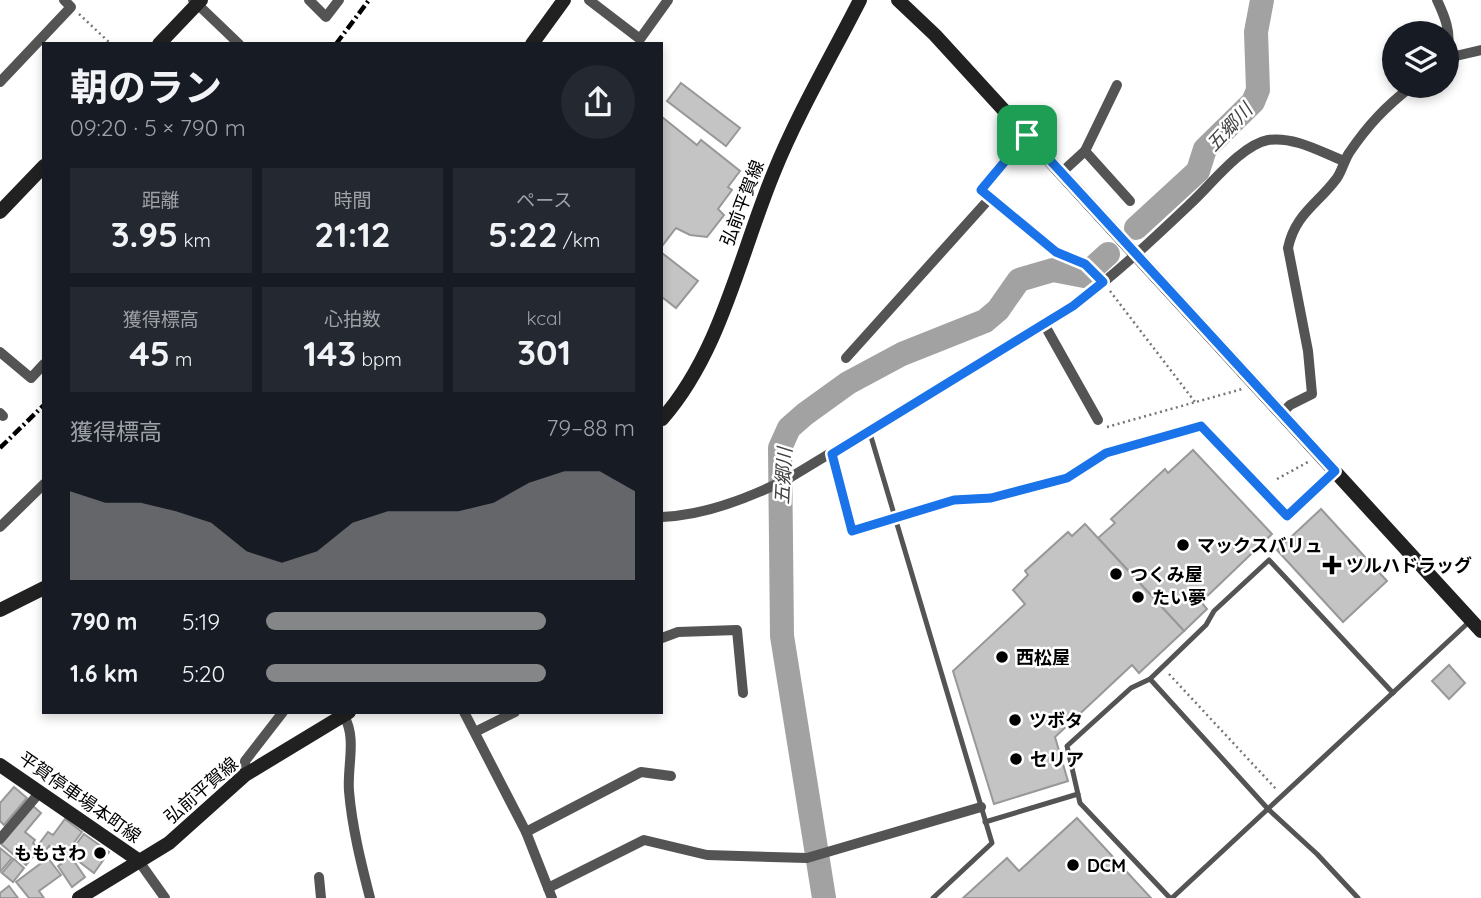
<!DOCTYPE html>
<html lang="ja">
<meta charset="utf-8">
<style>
:root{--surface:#171b24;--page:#242831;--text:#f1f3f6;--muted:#9ea1a6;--accent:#858687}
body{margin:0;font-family:Quicksand,"Noto Sans JP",sans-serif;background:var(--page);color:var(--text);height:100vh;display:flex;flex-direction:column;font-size:26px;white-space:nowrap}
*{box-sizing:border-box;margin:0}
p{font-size:23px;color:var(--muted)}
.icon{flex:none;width:38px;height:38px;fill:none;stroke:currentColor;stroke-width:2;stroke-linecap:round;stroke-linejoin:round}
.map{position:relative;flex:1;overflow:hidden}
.details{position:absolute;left:42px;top:42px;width:621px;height:672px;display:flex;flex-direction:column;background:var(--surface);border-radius:0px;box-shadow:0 4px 10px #0003}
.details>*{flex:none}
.fabs{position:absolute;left:1382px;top:21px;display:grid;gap:14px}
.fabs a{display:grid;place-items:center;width:77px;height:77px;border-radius:50%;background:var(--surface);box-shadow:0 4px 10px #0003;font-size:35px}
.pin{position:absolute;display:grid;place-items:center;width:60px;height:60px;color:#fff;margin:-30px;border-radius:14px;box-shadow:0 4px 10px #0006}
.round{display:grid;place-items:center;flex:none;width:74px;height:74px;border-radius:37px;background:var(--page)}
.headline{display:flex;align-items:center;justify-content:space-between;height:119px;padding:0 28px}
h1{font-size:38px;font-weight:700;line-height:52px}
.figures{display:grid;grid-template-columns:repeat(3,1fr);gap:10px;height:119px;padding:7px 28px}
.figures div{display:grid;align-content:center;border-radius:0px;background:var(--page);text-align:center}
.figures b{font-size:35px;font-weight:700}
.figures small{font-size:19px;font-weight:400}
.figures p{font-size:19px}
.chart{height:196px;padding:14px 28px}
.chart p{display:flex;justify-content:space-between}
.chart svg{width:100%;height:126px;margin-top:7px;fill:var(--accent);opacity:.7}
ul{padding:0 28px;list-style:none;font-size:23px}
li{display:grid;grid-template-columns:112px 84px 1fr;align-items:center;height:52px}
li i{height:18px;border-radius:9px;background:var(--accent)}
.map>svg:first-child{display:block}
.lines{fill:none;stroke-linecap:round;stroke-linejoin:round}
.river{stroke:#a2a2a2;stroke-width:24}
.building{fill:#c4c4c4;stroke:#989898;stroke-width:2}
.path{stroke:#767676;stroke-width:2.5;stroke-dasharray:2 3.5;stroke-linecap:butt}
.lane{stroke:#545454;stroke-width:5}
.street{stroke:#545454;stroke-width:10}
.secondary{stroke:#212121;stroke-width:14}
.rail{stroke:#000;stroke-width:4.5;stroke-dasharray:10 3.5 2 3.5;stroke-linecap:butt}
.route-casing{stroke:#fff;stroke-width:14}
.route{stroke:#1a73e8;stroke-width:9}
.poi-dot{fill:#000;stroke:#fff;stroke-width:2.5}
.labels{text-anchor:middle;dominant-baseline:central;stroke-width:5;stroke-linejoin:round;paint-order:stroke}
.street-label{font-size:18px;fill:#000;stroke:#fff}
.poi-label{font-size:18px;font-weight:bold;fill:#000;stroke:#fff;text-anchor:start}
.water-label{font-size:19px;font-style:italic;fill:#434343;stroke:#fff}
</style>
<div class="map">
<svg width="1481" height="898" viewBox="0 0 1481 898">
<rect width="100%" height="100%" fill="#fff"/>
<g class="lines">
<g class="river">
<path d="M1136,228L1198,171L1205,149L1253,102L1258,90L1256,32L1262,0"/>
<path d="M824,898L782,636L780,448L789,428L805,414L848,383L902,354L985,321L998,310L1019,280L1053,270L1084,276L1108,254"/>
</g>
</g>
<g class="building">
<path d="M681,83L740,128L726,146L667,101Z"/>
<path d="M662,117L697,145L701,140L740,171L728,187L732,190L718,209L724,215L707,237L690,235L676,228L662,246Z"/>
<path d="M662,253L698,281L676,308L662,297Z"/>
<path d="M1193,450L1272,534L1201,602L1207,609L1184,631L1098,538L1115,523L1111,519L1165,469L1168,473Z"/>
<path d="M1321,509L1387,581L1343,622L1277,550Z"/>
<path d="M1085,524L1184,631L1139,673L1132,665L1055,737L1068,781L994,804L953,671L1025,604L1013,590L1028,575L1025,571L1068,532L1072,536Z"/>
<path d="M1449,665L1465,683L1449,699L1432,681Z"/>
<path d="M14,787L27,798L4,825L0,821V803Z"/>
<path d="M33,806L41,813L25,832L35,840L33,843L39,849L26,865L1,844Z"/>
<path d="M1077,818L1151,898H963L1007,858L1019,871Z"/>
<path d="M65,819L82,832L67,852L65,850L61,855L49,846L46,850L39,844L48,832L53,835Z"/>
<path d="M84,834L109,852L94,873L77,860L82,853L74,847Z"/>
<path d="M0,848L12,858L0,872Z"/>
<path d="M69,854L85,877L72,887L58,866L61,864L58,861Z"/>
<path d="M48,858L61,875L39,891L44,898H29L16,882Z"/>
<path d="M14,859L24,868L13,882L2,873Z"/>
<path d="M9,886L18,898H0V893Z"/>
</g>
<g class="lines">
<g class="path">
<path d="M79,14L111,44"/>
<path d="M1110,291L1195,402"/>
<path d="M1107,427L1242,389"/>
<path d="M1277,479L1308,462"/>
<path d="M1169,674L1276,789"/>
</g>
<g class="lane">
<path d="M869,430L992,843L933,898"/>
<path d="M832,454L852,531L954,500L991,498L1067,478L1106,453L1201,426L1287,516L1335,471"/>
<path d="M1150,679L1268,809L1317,854L1358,898"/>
<path d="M985,822L1078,794"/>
<path d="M1170,898L1080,803L1067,746L1131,688L1150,679L1206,625L1214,611L1269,560L1393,693"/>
<path d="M1172,898L1469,622"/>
</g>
<g class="street">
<path d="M193,0L239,44"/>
<path d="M309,0L326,17L339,0"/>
<path d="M589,0L640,39L668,0"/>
<path d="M1437,0C1444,15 1452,33 1447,50"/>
<path d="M1447,58L1481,50"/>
<path d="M0,82L71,7L64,0"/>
<path d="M1045,113L981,190L1056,252L1085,264L1103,282"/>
<path d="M1085,151L1130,201"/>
<path d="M1061,173L1085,151L1117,85"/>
<path d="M1044,324L1098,420"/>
<path d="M0,352L31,378L44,364"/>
<path d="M846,358L990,198"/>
<path d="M0,413L3,416"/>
<path d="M1282,413L1290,405L1312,394L1308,351L1288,248C1295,214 1318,204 1337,178C1342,171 1344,161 1349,153C1368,125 1385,107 1412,86"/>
<path d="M662,517C705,515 752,497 791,477L1073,306C1114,276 1153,239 1190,204C1210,186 1241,145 1268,140C1294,136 1321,152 1344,161"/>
<path d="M0,527L44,484"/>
<path d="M662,638L678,632L737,630L743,693"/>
<path d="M464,712L526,832L552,898"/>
<path d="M344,716C357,738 347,766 349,791C352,827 361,863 370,898"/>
<path d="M475,732L515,712"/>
<path d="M245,775V761L283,712"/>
<path d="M526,832L641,772L671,776"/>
<path d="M0,839L40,792"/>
<path d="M138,860L165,898"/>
<path d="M319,877L321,898"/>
<path d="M548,888L644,840L707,855L807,858L981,807"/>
</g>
<g class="secondary">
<path d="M898,0L935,35L1481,631"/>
<path d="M159,44L201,0"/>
<path d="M532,44L564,0"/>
<path d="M0,212L44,166"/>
<path d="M662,419C721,352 740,254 774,172C798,113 831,57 860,0"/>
<path d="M0,610L44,588"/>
<path d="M0,765L138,860"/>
<path d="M79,898L169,843L245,775L349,712"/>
</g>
<g class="rail">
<path d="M336,44L369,0"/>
<path d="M0,448L44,405"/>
</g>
</g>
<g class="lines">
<g class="route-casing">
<path id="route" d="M1027,135L1335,471L1287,516L1201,426L1106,453L1067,478L991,498L954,500L852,531L832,454L1073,306L1103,282L1085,264L1056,252L981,190Z"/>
</g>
<use href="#route" class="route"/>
</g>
<g class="poi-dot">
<circle cx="1183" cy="545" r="7"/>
<path d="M1328.5 554.5h7v7h7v7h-7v7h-7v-7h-7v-7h7z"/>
<circle cx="1116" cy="574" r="7"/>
<circle cx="1138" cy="597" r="7"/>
<circle cx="1002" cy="657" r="7"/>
<circle cx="1015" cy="720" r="7"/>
<circle cx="1016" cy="759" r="7"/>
<circle cx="100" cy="853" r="7"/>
<circle cx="1073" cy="865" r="7"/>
</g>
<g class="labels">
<g class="street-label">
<text transform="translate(742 203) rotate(-69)">弘前平賀線</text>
<text transform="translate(201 790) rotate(-41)">弘前平賀線</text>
<text transform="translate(80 797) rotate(35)">平賀停車場本町線</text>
</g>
<g class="poi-label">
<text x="1197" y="545">マックスバリュ</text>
<text x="1346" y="565">ツルハドラッグ</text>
<text x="1130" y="574">つくみ屋</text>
<text x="1152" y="597">たい夢</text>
<text x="1016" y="657">西松屋</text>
<text x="1029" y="720">ツボタ</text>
<text x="1030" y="759">セリア</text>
<text x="86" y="853" text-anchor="end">ももさわ</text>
<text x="1087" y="865">DCM</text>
</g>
<g class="water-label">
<text transform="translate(1229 127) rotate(-47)">五郷川</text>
<text transform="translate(783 476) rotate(-87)">五郷川</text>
</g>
</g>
</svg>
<div class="fabs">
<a><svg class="icon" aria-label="layers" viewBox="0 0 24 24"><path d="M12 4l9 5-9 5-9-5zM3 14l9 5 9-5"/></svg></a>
</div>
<div class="pin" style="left:1027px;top:135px;background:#1e9e55"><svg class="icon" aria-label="arrive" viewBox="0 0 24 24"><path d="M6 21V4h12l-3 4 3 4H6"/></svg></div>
<section class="details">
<div class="headline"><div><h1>朝のラン</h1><p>09:20 · 5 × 790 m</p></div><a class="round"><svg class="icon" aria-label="share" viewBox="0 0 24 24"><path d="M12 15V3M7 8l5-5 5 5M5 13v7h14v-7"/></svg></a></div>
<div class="figures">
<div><p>距離</p><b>3.95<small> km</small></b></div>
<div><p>時間</p><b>21:12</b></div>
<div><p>ペース</p><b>5:22<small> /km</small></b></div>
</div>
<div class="figures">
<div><p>獲得標高</p><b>45<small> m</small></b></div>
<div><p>心拍数</p><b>143<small> bpm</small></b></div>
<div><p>kcal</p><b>301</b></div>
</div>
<div class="chart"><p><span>獲得標高</span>79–88 m</p>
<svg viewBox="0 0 160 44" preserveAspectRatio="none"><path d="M0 44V13L10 17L20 17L30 20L40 24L50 34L60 38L70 34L80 24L90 20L100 20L110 20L120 17L130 10L140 6L150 6L160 13V44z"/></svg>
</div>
<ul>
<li><b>790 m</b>5:19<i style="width:76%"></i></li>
<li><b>1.6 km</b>5:20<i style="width:76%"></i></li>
</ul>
</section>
</div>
